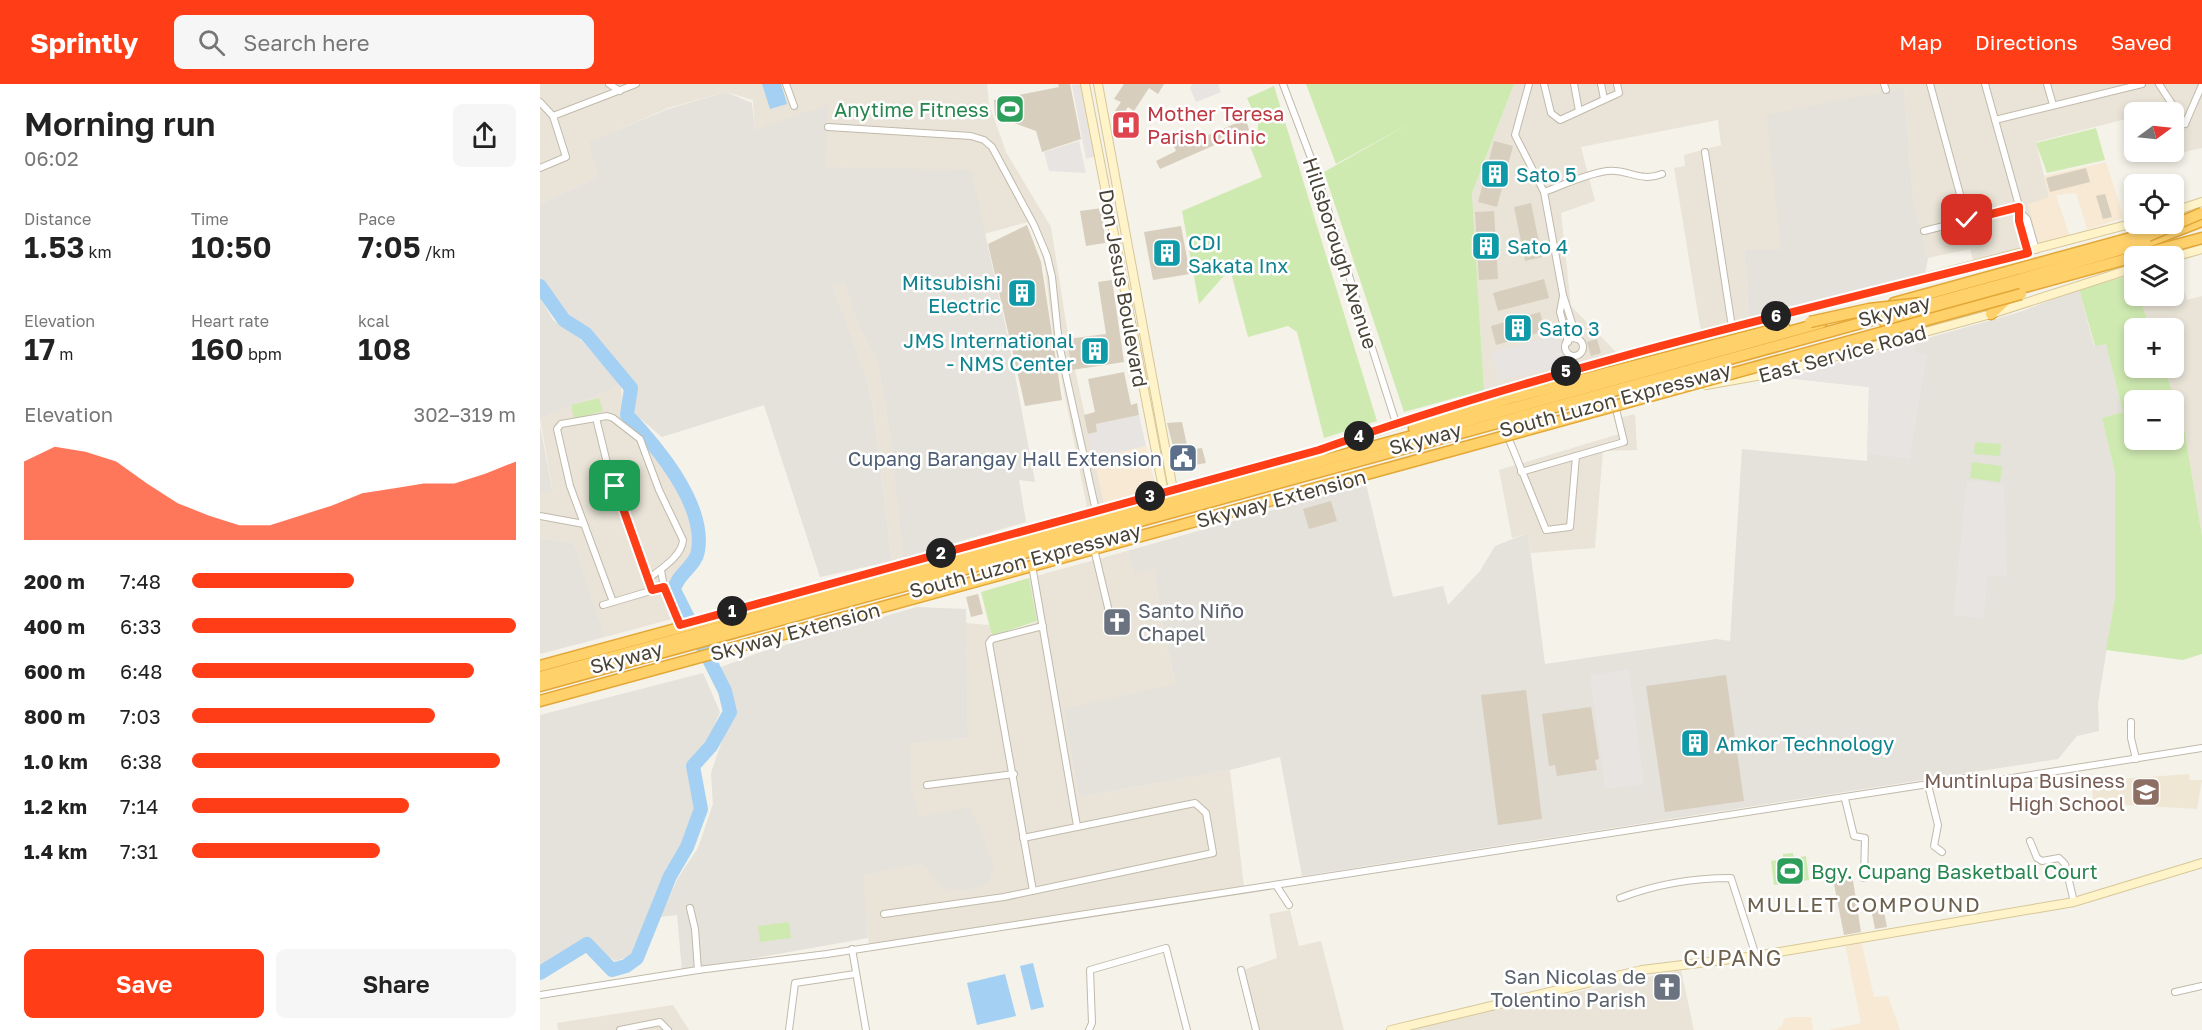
<!DOCTYPE html>
<meta charset="utf-8">
<style>
:root{--surface:#fff;--page:#f6f6f6;--text:#222;--muted:#767676;--accent:#ff3e17}
body{margin:0;font-family:"Golos Text",sans-serif;background:var(--page);color:var(--text);height:100vh;display:flex;flex-direction:column;font-size:22px;white-space:nowrap}
*{box-sizing:border-box;margin:0}
p{font-size:20px;color:var(--muted)}
.icon{flex:none;width:33px;height:33px;fill:none;stroke:currentColor;stroke-width:2;stroke-linecap:round;stroke-linejoin:round}
.map{position:relative;flex:1;overflow:hidden}
.sheet{display:flex;flex-direction:column;background:var(--surface);width:540px}
.sheet>*{flex:none}
.needle{width:39px;rotate:75deg}
.buttons{position:absolute;left:1584px;top:18px;display:grid;gap:12px}
.buttons a{display:grid;place-items:center;width:60px;height:60px;border-radius:9px;background:var(--surface);box-shadow:0 3px 9px #0003;font-size:30px}
.pin{position:absolute;display:grid;place-items:center;width:51px;height:51px;color:#fff;margin:-26px;border-radius:12px;box-shadow:0 3px 9px #0006}
.km{position:absolute;width:30px;height:30px;margin:-15px;border-radius:50%;background:#222;color:#fff;font-size:16px;line-height:30px;text-align:center}
.round{display:grid;place-items:center;flex:none;width:63px;height:63px;border-radius:9px;background:var(--page)}
.summary{display:flex;align-items:center;justify-content:space-between;height:102px;padding:0 24px}
h1{font-size:33px;font-weight:600;line-height:45px}
.metrics{display:grid;grid-template-columns:repeat(3,1fr);gap:9px;height:102px;padding:6px 24px}
.metrics div{display:grid;align-content:center}
.metrics b{font-size:30px;font-weight:600}
.metrics small{font-size:16px;font-weight:400}
.metrics p{font-size:16px}
.chart{height:168px;padding:12px 24px}
.chart p{display:flex;justify-content:space-between}
.chart svg{width:100%;height:108px;margin-top:6px;fill:var(--accent);opacity:.7}
.button{display:flex;gap:12px;margin-top:auto;padding:12px 24px}
.button a{flex:1;height:69px;border-radius:9px;background:var(--accent);color:#fff;font-size:24px;font-weight:600;line-height:69px;text-align:center}
.button a+a{background:var(--page);color:var(--text)}
ul{padding:0 24px;list-style:none;font-size:20px}
li{display:grid;grid-template-columns:96px 72px 1fr;align-items:center;height:45px}
li i{height:15px;border-radius:8px;background:var(--accent)}
header{display:flex;align-items:center;gap:36px;box-sizing:border-box;height:84px;padding:0 30px;background:var(--accent);color:#fff}
header strong{font-size:28px}
nav{display:flex;gap:33px;margin-inline-start:auto;font-size:21px}
.search{width:420px;height:54px;background:var(--page);display:flex;align-items:center;gap:15px;box-sizing:border-box;padding:0 21px;border-radius:9px;color:var(--muted);font-size:22px}
main{display:flex;flex:1;min-height:0}
.map>svg:first-child{display:block}
.residential{fill:#e9e4d7}
.commercial{fill:#f7e9d4}
.industrial{fill:#e5e1db}
.education{fill:#efe7d3}
.green{fill:#cfeab1;fill-rule:evenodd}
.parking{fill:#e7e4e1}
.water{fill:#a4d1f3}
.lines{fill:none;stroke-linecap:round;stroke-linejoin:round}
.river{stroke:#a4d1f3;stroke-width:14}
.building{fill:#d7cebe}
.street-casing{stroke:#c1baab;stroke-width:8}
.secondary-casing{stroke:#d7c798;stroke-width:10}
.highway-casing{stroke:#e3a735;stroke-width:13}
.street{stroke:#fff;stroke-width:6}
.secondary{stroke:#fff3ca;stroke-width:8}
.highway{stroke:#ffd16b;stroke-width:10}
.highway-bridge-casing{stroke:#e3a735;stroke-width:13;stroke-linecap:butt}
.highway-bridge{stroke:#ffd16b;stroke-width:10}
.route-casing{stroke:#fff;stroke-width:12}
.route{stroke:#ff3e17;stroke-width:8}
.labels{text-anchor:middle;dominant-baseline:central;stroke-width:5;stroke-linejoin:round;paint-order:stroke}
.leisure-label{font-size:20px;fill:#27864d;stroke:#fff;text-anchor:end}
.health-label{font-size:20px;fill:#be3a42;stroke:#fff;text-anchor:start}
.culture-label{font-size:20px;fill:#0d838f;stroke:#fff;text-anchor:start}
.street-label{font-size:20px;fill:#494337;stroke:#fff}
.service-label{font-size:20px;fill:#4e5e75;stroke:#fff;text-anchor:end}
.worship-label{font-size:20px;fill:#5b616d;stroke:#fff;text-anchor:start}
.education-label{font-size:20px;fill:#785e54;stroke:#fff;text-anchor:end}
.neighbourhood-label{font-size:21px;letter-spacing:1.5px;fill:#6d614e;stroke:#fff}
.quarter-label{font-size:22px;letter-spacing:1.5px;fill:#6d614e;stroke:#fff}
</style>
<header>
<strong>Sprintly</strong>
<div class="search"><svg class="icon" aria-label="search" viewBox="0 0 24 24"><circle cx="10" cy="10" r="6"/><path d="M15 15l6 6"/></svg>Search here</div>
<nav><a>Map</a><a>Directions</a><a>Saved</a></nav>
</header>
<main>
<section class="sheet">
<div class="summary"><div><h1>Morning run</h1><p>06:02</p></div><a class="round"><svg class="icon" aria-label="share" viewBox="0 0 24 24"><path d="M12 15V3M7 8l5-5 5 5M5 13v7h14v-7"/></svg></a></div>
<div class="metrics">
<div><p>Distance</p><b>1.53<small> km</small></b></div>
<div><p>Time</p><b>10:50</b></div>
<div><p>Pace</p><b>7:05<small> /km</small></b></div>
</div>
<div class="metrics">
<div><p>Elevation</p><b>17<small> m</small></b></div>
<div><p>Heart rate</p><b>160<small> bpm</small></b></div>
<div><p>kcal</p><b>108</b></div>
</div>
<div class="chart"><p><span>Elevation</span>302–319 m</p>
<svg viewBox="0 0 160 44" preserveAspectRatio="none"><path d="M0 44V12L10 6L20 8L30 12L40 21L50 29L60 34L70 38L80 38L90 34L100 30L110 25L120 23L130 21L140 21L150 17L160 12V44z"/></svg>
</div>
<ul>
<li><b>200 m</b>7:48<i style="width:50%"></i></li>
<li><b>400 m</b>6:33<i style="width:100%"></i></li>
<li><b>600 m</b>6:48<i style="width:87%"></i></li>
<li><b>800 m</b>7:03<i style="width:75%"></i></li>
<li><b>1.0 km</b>6:38<i style="width:95%"></i></li>
<li><b>1.2 km</b>7:14<i style="width:67%"></i></li>
<li><b>1.4 km</b>7:31<i style="width:58%"></i></li>
</ul>
<div class="button"><a>Save</a><a>Share</a></div>
</section>
<div class="map">
<svg width="1662" height="946" viewBox="0 0 1662 946">
<rect width="100%" height="100%" fill="#f5f2e9"/>
<g class="residential">
<path d="M0,0H447L449,20L466,68L511,143L530,263L564,419L547,423L513,252L505,182L492,137L444,150L430,87L286,83L215,46L213,16L186,8L128,24L50,58L58,93L0,120Z"/>
<path d="M974,0H1662V64L1636,70L1634,64V28H1594V33L1496,58L1509,113L1499,162L1434,181L1430,165L1388,174L1373,115L1364,4L1241,166L1204,167L1209,234L1161,248L1134,84L1145,82L1144,71L1181,61L1178,36L1041,63L1055,117L1021,129L1031,222L1078,270L944,306L932,109Z"/>
<path d="M1634,179L1647,216L1662,212V451L1643,338L1624,284H1634V244H1610L1599,212H1634Z"/>
<path d="M304,199L317,239L338,279L350,350L363,473L352,477L333,321L326,292L293,202Z"/>
<path d="M81,301L83,334L103,352L118,378L131,394L148,428L154,449L153,465L132,506L143,532L65,553L34,459L0,454V409L13,408L0,335Z"/>
<path d="M1095,330L1097,366L1063,367L1055,464L991,469L988,449L972,454L959,386L1079,350L1075,335Z"/>
<path d="M587,467L594,489L615,485L619,526L635,601L523,625L539,713L690,686L704,802L329,861L322,791L382,780L426,807L448,799L454,784L378,734L371,703L369,660L428,654L426,539L449,541L452,552L497,538L489,494Z"/>
<path d="M750,826L759,862L781,857L804,946H717L703,886L737,874L729,830Z"/>
<path d="M1141,886L1154,946H872L938,929Z"/>
<path d="M133,921L149,946H18L17,939Z"/>
</g>
<g class="commercial">
<path d="M1566,78L1584,134L1547,145L1536,109L1516,111L1530,153L1499,162L1488,120L1509,113L1504,92Z"/>
<path d="M606,362L616,404L564,419L554,374Z"/>
<path d="M1321,857L1334,913L1348,912L1360,946H1288L1321,939L1305,860Z"/>
<path d="M1251,933H1271L1273,946H1236L1242,942L1244,935Z"/>
</g>
<g class="industrial">
<path d="M1364,4L1373,115L1388,174L1385,191L1209,234L1204,166H1241L1227,31Z"/>
<path d="M186,8L212,19L215,46L287,21L286,83L431,86L468,253L495,398L479,396L486,438L363,474L350,350L338,279L317,239L304,199L293,202L326,292L333,322L352,477L280,493L224,321L122,353L95,330L96,303L59,258L24,236L0,193V120L58,93L49,58L128,25Z"/>
<path d="M1539,205L1554,262L1566,259L1583,328L1562,334L1575,389V514L1558,619L1559,647L1537,652L1518,675L762,792L740,673L690,686L539,713L523,625L635,600L619,526L615,485L594,490L587,467L826,400L853,513L903,502L908,521L940,487L955,462L988,449L1005,580L1177,555L1190,557L1202,365L1327,377L1329,303L1246,294L1480,228Z"/>
<path d="M0,214L13,236L40,255L81,301L0,335Z"/>
<path d="M0,342L13,409H0Z"/>
<path d="M0,454L34,459L65,553L0,570Z"/>
<path d="M377,523L426,525L428,654L370,660L371,703L379,734L429,723L444,754L454,784L448,800L426,807L402,804L382,780L323,791L328,854L142,887L137,831L120,833L138,794L158,764L173,720L171,689L192,627L176,585L218,569Z"/>
<path d="M163,589L180,628L161,673L158,692L160,725L150,756L126,784L109,834L91,872L75,877L43,856L0,884V631Z"/>
</g>
<path class="education" d="M1649,690L1650,696H1662L1657,725L1553,719L1552,697Z"/>
<g class="green">
<path d="M766,0H974L932,109L944,306L864,328L784,88L872,38L796,80Z"/>
<path d="M734,2L837,337L784,354L757,248L748,242L708,253L690,185L659,220L642,127L722,93L708,57L718,47V39L707,14Z"/>
<path d="M1556,44L1565,76L1507,89L1496,59Z"/>
<path d="M1592,191L1594,212H1599L1610,244H1594V284H1624L1643,338L1662,451V570L1643,576L1566,566L1575,514V389L1562,334L1583,328L1566,260L1555,262L1539,205ZM1594,316H1634V356H1594Z"/>
<path d="M59,314L63,327L34,335L31,321Z"/>
<path d="M1435,358L1461,360L1460,372L1434,370Z"/>
<path d="M1432,378L1462,382L1460,398L1430,394Z"/>
<path d="M489,494L497,537L452,552L441,508Z"/>
<path d="M1253,769L1254,774L1266,772L1269,796L1234,801L1231,777L1243,775V770Z"/>
<path d="M249,838L251,854L220,858L218,842Z"/>
</g>
<g class="parking">
<path d="M543,0L556,72L546,75L532,1Z"/>
<path d="M652,0H678L681,8L656,18L650,4Z"/>
<path d="M539,57L546,89L509,87L504,68Z"/>
<path d="M1018,251L1026,281L959,297L952,268Z"/>
<path d="M1373,257L1375,268L1387,270L1370,375L1327,370L1329,303L1246,294Z"/>
<path d="M599,331L606,362L554,374L548,350L557,348L556,340Z"/>
<path d="M1427,396L1464,400L1467,493L1448,492L1443,535L1413,531Z"/>
<path d="M1089,585L1104,700L1065,705L1050,591Z"/>
</g>
<g class="water">
<path d="M222,0H241L247,20L230,25Z"/>
<path d="M493,879L504,923L491,926L480,882Z"/>
<path d="M465,890L476,932L437,941L427,899Z"/>
</g>
<g class="lines">
<path class="river" d="M0,202L24,236L46,250L91,304L87,331C117,363 166,420 158,467C156,482 136,491 134,506L185,607L190,628L171,662L153,682L161,725L147,763L130,792L97,874L86,882L72,886L47,860L0,889"/>
</g>
<g class="building">
<path d="M518,0H530L541,55L502,68L496,47L455,32L454,16L519,3Z"/>
<path d="M584,0H624L618,10L609,4L594,27L588,23L582,32L575,27L581,18L574,15Z"/>
<path d="M706,35L709,46L620,85L616,77L636,67L632,57L644,53L647,60Z"/>
<path d="M954,57L973,62L957,123L938,118Z"/>
<path d="M1546,84L1550,98L1510,108L1506,94Z"/>
<path d="M1565,110L1572,133L1563,135L1556,112Z"/>
<path d="M991,119L1002,173L985,177L974,123Z"/>
<path d="M562,124L565,159L546,162L540,127Z"/>
<path d="M954,127L958,195L939,196L935,128Z"/>
<path d="M487,141L501,178L522,316L485,322L448,160Z"/>
<path d="M641,142L650,190L613,196L604,148Z"/>
<path d="M1004,195L1009,214L958,227L953,209Z"/>
<path d="M572,196L584,278L532,286L527,255L566,250L558,198Z"/>
<path d="M1000,228L1005,247L956,261L951,242Z"/>
<path d="M1057,255L1061,269L1051,272L1047,258Z"/>
<path d="M584,288L591,321L597,319L599,331L556,340L557,348L548,350L544,331L555,328L548,295Z"/>
<path d="M642,338L648,366L662,364L666,379L648,382L637,378L627,339Z"/>
<path d="M791,417L797,437L769,445L763,425Z"/>
<path d="M438,510L443,530L431,533L426,513Z"/>
<path d="M1186,591L1204,717L1125,728L1106,602Z"/>
<path d="M986,606L1002,735L958,741L941,611Z"/>
<path d="M1051,623L1059,675L1055,676L1057,686L1017,692L1015,681L1009,682L1002,630Z"/>
<path d="M1292,790H1312L1321,848L1304,851Z"/>
<path d="M1343,823L1347,843L1335,845L1331,825Z"/>
<path d="M1134,889L1137,915L1120,916L1117,891Z"/>
</g>
<g class="lines">
<g class="street-casing">
<g id="street">
<path d="M69,0L80,7"/>
<path d="M246,0L254,22"/>
<path d="M743,0L774,82L856,339"/>
<path d="M989,0L975,51L1004,108L1023,211L1037,255"/>
<path d="M1004,0L1011,29L1020,36L1079,9L1077,0"/>
<path d="M1034,0L1039,27"/>
<path d="M1061,0L1064,15"/>
<path d="M1344,0L1346,6"/>
<path d="M1390,0L1427,136"/>
<path d="M1445,0L1481,129L1480,137L1488,169"/>
<path d="M1507,0L1513,21"/>
<path d="M1619,0L1645,40"/>
<path d="M0,18L13,32L26,73L0,84"/>
<path d="M13,32L96,0"/>
<path d="M1455,36L1602,0"/>
<path d="M1645,40L1662,1"/>
<path d="M288,43L431,52L444,56L452,63L494,141L507,172L512,193L519,260L556,427"/>
<path d="M1165,68L1192,243"/>
<path d="M1004,108C1023,101 1046,90 1067,87C1087,84 1100,99 1122,90"/>
<path d="M1481,129L1487,135L1496,166"/>
<path d="M1384,147L1479,123"/>
<path d="M1023,212L1020,228L1028,258"/>
<circle cx="1034" cy="263" r="9"/>
<path d="M56,334L67,379L112,506"/>
<path d="M968,353L1006,446L1030,443L1036,372"/>
<path d="M981,388L1084,358L1076,325"/>
<path d="M0,432L44,440"/>
<path d="M555,469L571,536"/>
<path d="M121,486L124,503L140,541"/>
<path d="M493,487L537,742"/>
<path d="M73,518L30,402L17,345L21,340L67,332L73,334L100,355L119,406L143,456C142,472 121,485 109,494"/>
<path d="M63,521L124,503"/>
<path d="M1591,638V654L1596,675"/>
<path d="M387,701L474,690"/>
<path d="M1388,701L1398,741L1394,762L1402,768"/>
<path d="M1305,715L1314,752L1325,754L1324,794"/>
<path d="M1490,757L1497,774L1502,777L1519,774L1525,780L1534,818"/>
<path d="M736,801L749,821"/>
<path d="M493,807L449,559L452,555L503,542"/>
<path d="M1080,814C1114,801 1154,794 1191,794L1216,872"/>
<path d="M150,824L155,845L158,886"/>
<path d="M344,830L464,813L673,769L666,729L655,719L483,754"/>
<path d="M312,865L326,946"/>
<path d="M701,886L716,946"/>
<path d="M1635,908L1662,902"/>
<path d="M0,911L158,886L287,870L1434,693L1447,698L1662,664"/>
<path d="M80,946L120,938L128,946"/>
<path d="M249,946L255,899L315,890"/>
<path d="M549,946L552,939L550,886L626,864L647,946"/>
</g>
</g>
<g class="secondary-casing">
<g id="secondary">
<path d="M545,0L624,409"/>
<path d="M558,0L633,406"/>
<path d="M1634,127L1662,118"/>
<path d="M1634,173L1662,165"/>
<path d="M1166,301L1239,288L1451,230L1594,184"/>
<path d="M773,368L1005,293L1594,139"/>
<path d="M851,946L1102,886L1216,872L1534,818L1662,779"/>
</g>
</g>
<g class="highway-casing">
<g id="highway">
<path d="M1595,172L1662,154"/>
<path d="M1354,219L1616,147"/>
<path d="M1451,230L1470,212"/>
<path d="M1346,241L1594,173"/>
<path d="M874,344L971,314L1244,243"/>
<path d="M0,582L781,369"/>
<path d="M0,593L1281,239"/>
<path d="M0,602L1477,196L1610,157L1662,137"/>
<path d="M0,617L878,376"/>
</g>
</g>
<use href="#street" class="street"/>
<use href="#secondary" class="secondary"/>
<use href="#highway" class="highway"/>
<g class="highway-bridge-casing">
<g id="highway-bridge">
<path d="M1608,152L1662,129"/>
<path d="M1270,238L1329,225L1382,219"/>
<path d="M878,376L1481,210"/>
</g>
</g>
<use href="#highway-bridge" class="highway-bridge"/>
</g>
<g class="lines">
<g class="route-casing">
<path id="route" d="M75,402L112,506L124,503L140,541L779,366C1011,284 1250,229 1488,169L1479,137V123L1427,136"/>
</g>
<use href="#route" class="route"/>
</g>
<defs>
<g id="stadium-square" transform="scale(1.5)"><rect x="-9" y="-9" width="18" height="18" rx="4" fill="#2e9e5b" stroke="#fff"/><path d="M0-5a6.5 5 0 1 0 0 10a6.5 5 0 1 0 0-10ZM-3.5-1.8h7v3.6h-7Z" fill="#fff"/></g>
<g id="hospital-square" transform="scale(1.5)"><rect x="-9" y="-9" width="18" height="18" rx="4" fill="#e0444e" stroke="#fff"/><path d="M-5-5h3v3.5h4V-5h3V5h-3V1.5h-4V5h-3Z" fill="#fff"/></g>
<g id="building-square" transform="scale(1.5)"><rect x="-9" y="-9" width="18" height="18" rx="4" fill="#0f9aa8" stroke="#fff"/><path d="M-4-6H4V6H1V3H-1V6H-4ZM-2.5-4.3h1.7v1.8h-1.7ZM.8-4.3h1.7v1.8H.8ZM-2.5-1h1.7V.8h-1.7ZM.8-1h1.7V.8H.8Z" fill="#fff"/></g>
<g id="civic-square" transform="scale(1.5)"><rect x="-9" y="-9" width="18" height="18" rx="4" fill="#5c6f8a" stroke="#fff"/><path d="M-.6-6.5H3V-4.5H.6V-3L4-1V1h2V6H-6V1h2V-1L-.6-3ZM-1.2 2.5V6h2.4V2.5Z" fill="#fff"/></g>
<g id="church-square" transform="scale(1.5)"><rect x="-9" y="-9" width="18" height="18" rx="4" fill="#6b7280" stroke="#fff"/><path d="M-1.2-6h2.4v3.5h3.3v2.4h-3.3V6h-2.4V-.1h-3.3v-2.4h3.3Z" fill="#fff"/></g>
<g id="school-square" transform="scale(1.5)"><rect x="-9" y="-9" width="18" height="18" rx="4" fill="#8d6e63" stroke="#fff"/><path d="M0-5L7-2L0 1L-7-2ZM-4 1L0 2.5L4 1V4Q0 6-4 4Z" fill="#fff"/></g>
</defs>
<g fill-rule="evenodd">
<use href="#stadium-square" x="470" y="25"/>
<use href="#hospital-square" x="586" y="41"/>
<use href="#building-square" x="955" y="90"/>
<use href="#building-square" x="946" y="162"/>
<use href="#building-square" x="627" y="169"/>
<use href="#building-square" x="482" y="209"/>
<use href="#building-square" x="978" y="244"/>
<use href="#building-square" x="555" y="267"/>
<use href="#civic-square" x="643" y="374"/>
<use href="#church-square" x="577" y="538"/>
<use href="#building-square" x="1155" y="659"/>
<use href="#school-square" x="1606" y="708"/>
<use href="#stadium-square" x="1250" y="787"/>
<use href="#church-square" x="1127" y="903"/>
</g>
<g class="labels">
<g class="leisure-label">
<text x="449" y="25">Anytime Fitness</text>
<text x="1271" y="787" text-anchor="start">Bgy. Cupang Basketball Court</text>
</g>
<g class="health-label">
<text x="607" y="29">Mother Teresa<tspan x="607" dy="23">Parish Clinic</tspan></text>
</g>
<g class="culture-label">
<text x="976" y="90">Sato 5</text>
<text x="648" y="158">CDI<tspan x="648" dy="23">Sakata Inx</tspan></text>
<text x="967" y="162">Sato 4</text>
<text x="461" y="198" text-anchor="end">Mitsubishi<tspan x="461" dy="23">Electric</tspan></text>
<text x="999" y="244">Sato 3</text>
<text x="534" y="256" text-anchor="end">JMS International<tspan x="534" dy="23">- NMS Center</tspan></text>
<text x="1176" y="659">Amkor Technology</text>
</g>
<g class="street-label">
<text transform="translate(801 169) rotate(72)">Hillsborough Avenue</text>
<text transform="translate(584 204) rotate(80)">Don Jesus Boulevard</text>
<text transform="translate(1354 226) rotate(-15)">Skyway</text>
<text transform="translate(1302 269) rotate(-15)">East Service Road</text>
<text transform="translate(1075 315) rotate(-15)">South Luzon Expressway</text>
<text transform="translate(885 354) rotate(-15)">Skyway</text>
<text transform="translate(741 414) rotate(-15)">Skyway Extension</text>
<text transform="translate(485 476) rotate(-15)">South Luzon Expressway</text>
<text transform="translate(255 547) rotate(-15)">Skyway Extension</text>
<text transform="translate(86 573) rotate(-15)">Skyway</text>
</g>
<g class="service-label">
<text x="622" y="374">Cupang Barangay Hall Extension</text>
</g>
<g class="worship-label">
<text x="598" y="526">Santo Niño<tspan x="598" dy="23">Chapel</tspan></text>
<text x="1106" y="892" text-anchor="end">San Nicolas de<tspan x="1106" dy="23">Tolentino Parish</tspan></text>
</g>
<g class="education-label">
<text x="1585" y="696">Muntinlupa Business<tspan x="1585" dy="23">High School</tspan></text>
</g>
<g class="neighbourhood-label">
<text x="1324" y="820">MULLET COMPOUND</text>
</g>
<g class="quarter-label">
<text x="1193" y="873">CUPANG</text>
</g>
</g>
</svg>
<div class="buttons">
<a><svg class="needle" viewBox="-14 -14 28 28"><path d="M0-13l5 13h-10z" fill="#e53935"/><path d="M0 13l5-13h-10z" fill="#767676"/></svg></a>
<a><svg class="icon" aria-label="locate" viewBox="0 0 24 24"><circle cx="12" cy="12" r="6"/><path d="M12 2v4M12 18v4M2 12h4M18 12h4"/></svg></a>
<a><svg class="icon" aria-label="layers" viewBox="0 0 24 24"><path d="M12 4l9 5-9 5-9-5zM3 14l9 5 9-5"/></svg></a>
<a>+</a>
<a>−</a>
</div>
<div class="pin" style="left:75px;top:402px;background:#1e9e55"><svg class="icon" aria-label="arrive" viewBox="0 0 24 24"><path d="M6 21V4h12l-3 4 3 4H6"/></svg></div>
<div class="pin" style="left:1427px;top:136px;background:#d93025"><svg class="icon" aria-label="check" viewBox="0 0 24 24"><path d="M5 12l5 5 9-10"/></svg></div>
<b class="km" style="left:192px;top:527px">1</b>
<b class="km" style="left:401px;top:469px">2</b>
<b class="km" style="left:610px;top:412px">3</b>
<b class="km" style="left:819px;top:352px">4</b>
<b class="km" style="left:1026px;top:287px">5</b>
<b class="km" style="left:1236px;top:232px">6</b>
</div>
</main>
